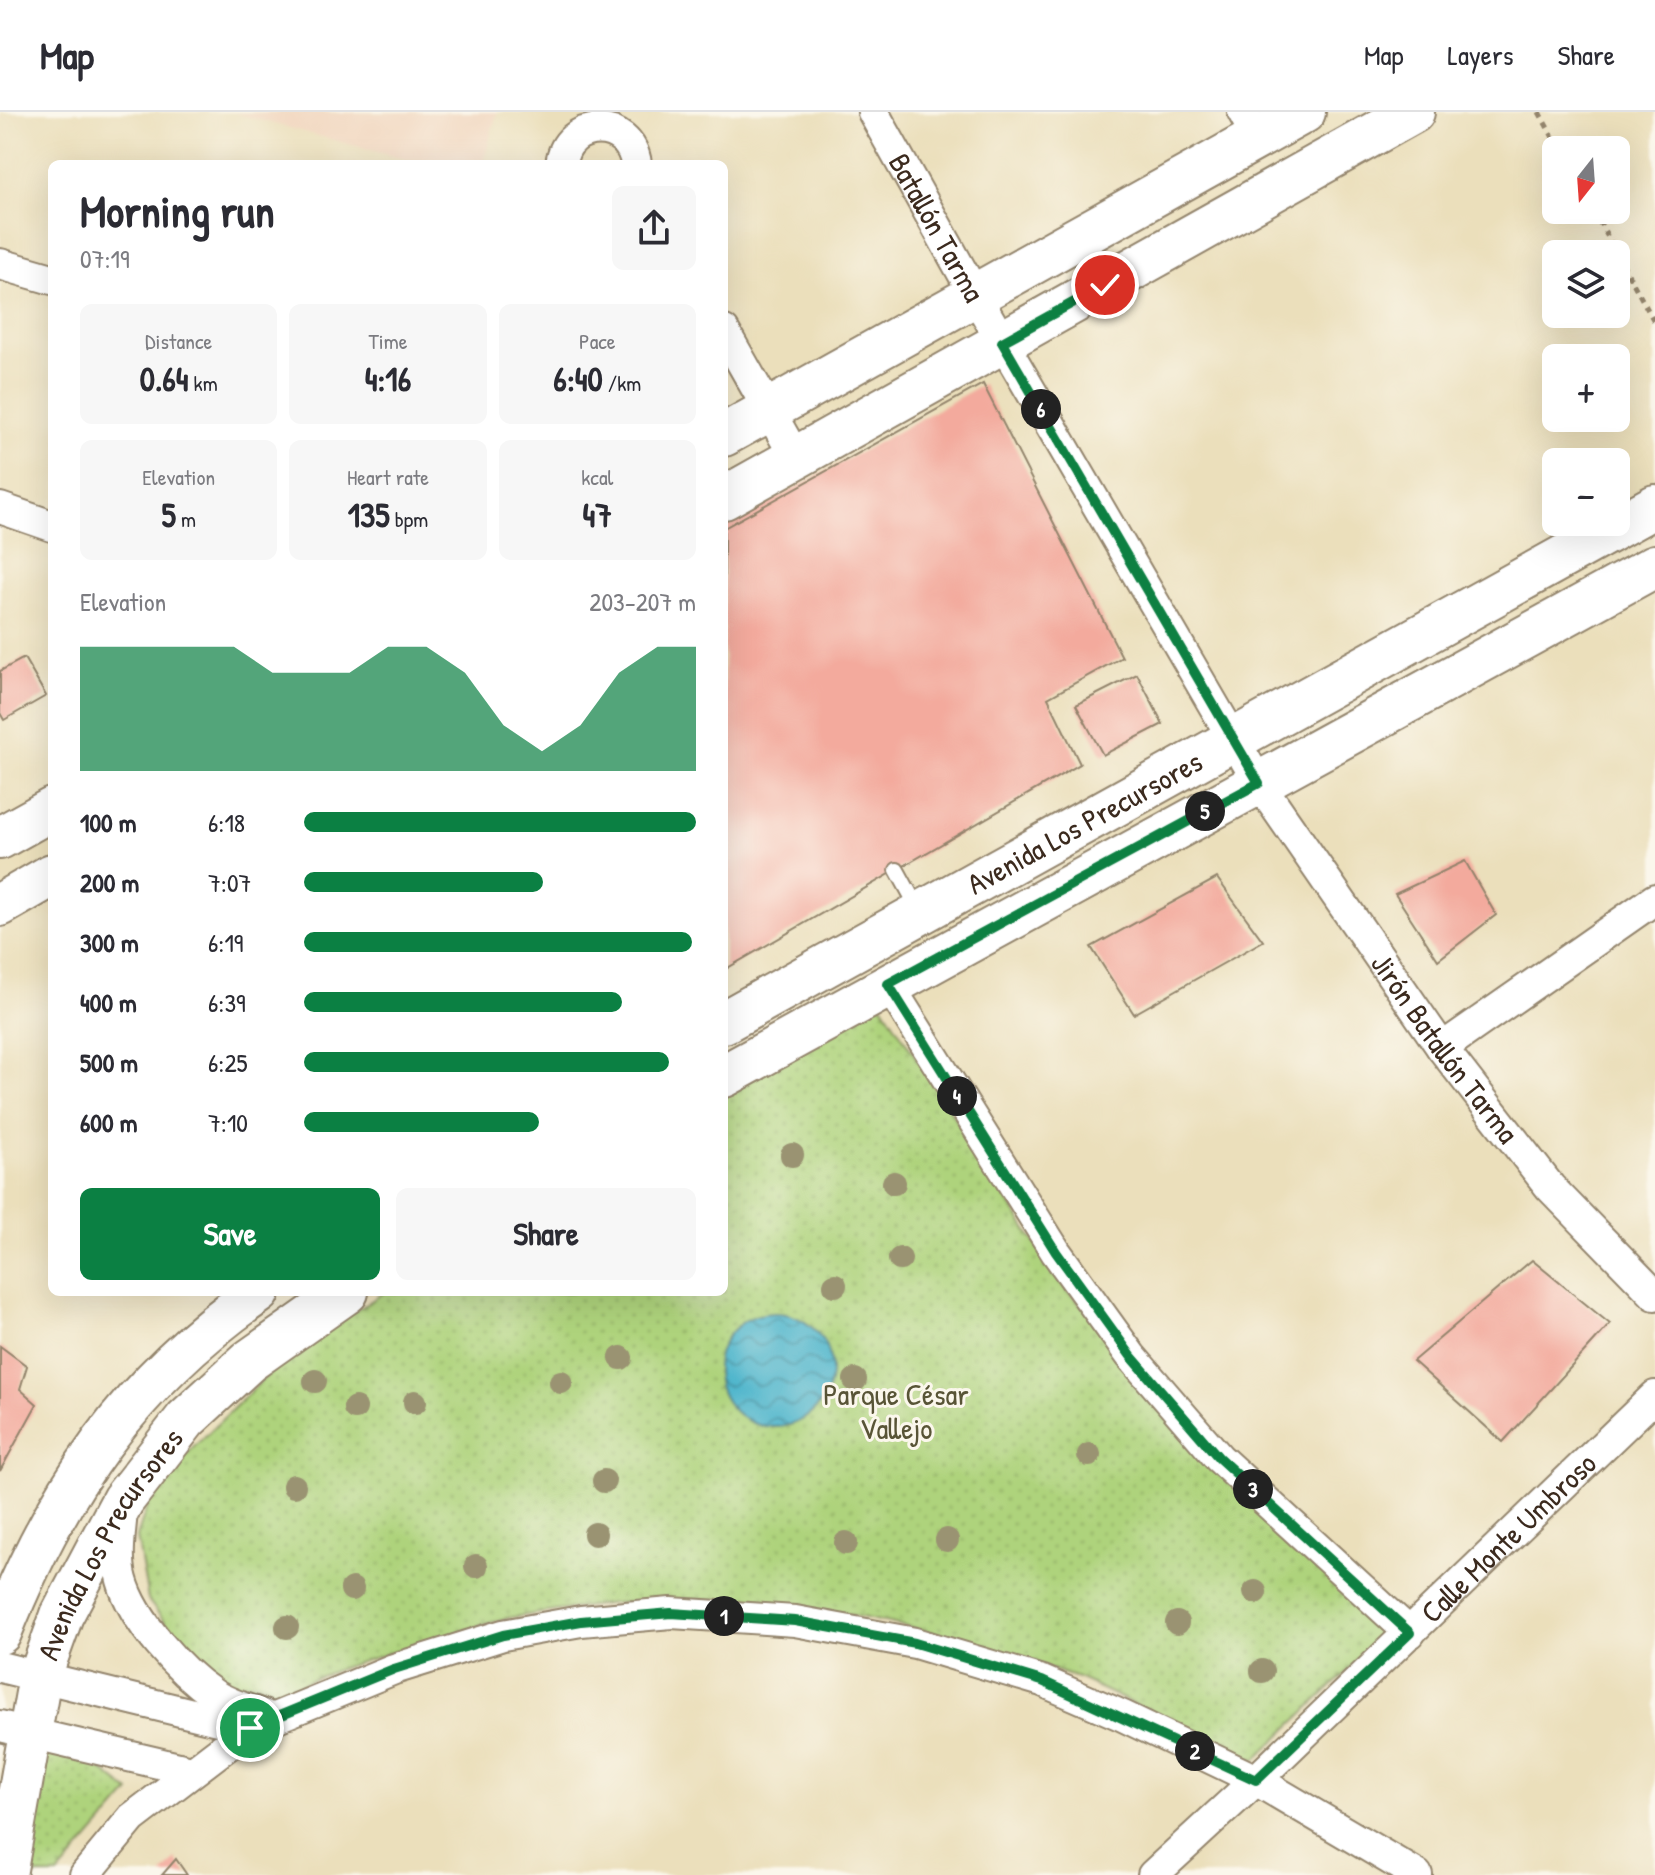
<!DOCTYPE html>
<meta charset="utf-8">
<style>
:root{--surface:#fff;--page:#f7f7f7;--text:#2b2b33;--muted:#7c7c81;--line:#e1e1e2;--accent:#0b8043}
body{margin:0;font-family:"Patrick Hand",sans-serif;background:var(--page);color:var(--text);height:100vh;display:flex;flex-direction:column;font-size:30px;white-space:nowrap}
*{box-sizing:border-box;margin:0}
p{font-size:26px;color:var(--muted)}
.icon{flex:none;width:44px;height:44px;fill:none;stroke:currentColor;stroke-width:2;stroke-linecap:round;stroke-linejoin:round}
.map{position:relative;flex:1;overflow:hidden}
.side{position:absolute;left:48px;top:48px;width:680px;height:1136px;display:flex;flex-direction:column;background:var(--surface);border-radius:12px;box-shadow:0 8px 32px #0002}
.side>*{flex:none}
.needle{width:52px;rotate:197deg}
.buttons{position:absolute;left:1542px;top:24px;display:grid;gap:16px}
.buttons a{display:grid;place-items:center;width:88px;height:88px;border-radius:12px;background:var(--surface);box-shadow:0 8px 32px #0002;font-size:40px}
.pin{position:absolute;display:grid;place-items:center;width:68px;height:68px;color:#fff;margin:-34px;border:4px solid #fff;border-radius:50%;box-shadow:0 2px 8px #0007}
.km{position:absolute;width:40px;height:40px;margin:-20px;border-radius:50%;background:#222;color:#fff;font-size:22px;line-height:40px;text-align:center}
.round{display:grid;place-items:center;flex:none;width:84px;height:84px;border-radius:12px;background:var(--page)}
.head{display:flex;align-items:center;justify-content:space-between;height:136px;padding:0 32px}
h1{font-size:44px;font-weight:700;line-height:60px}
.figures{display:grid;grid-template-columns:repeat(3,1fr);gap:12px;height:136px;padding:8px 32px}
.figures div{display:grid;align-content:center;border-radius:12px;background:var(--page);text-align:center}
.figures b{font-size:34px;font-weight:700}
.figures small{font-size:22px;font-weight:400}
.figures p{font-size:22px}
.chart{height:224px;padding:16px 32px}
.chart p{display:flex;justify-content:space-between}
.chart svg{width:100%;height:144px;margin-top:8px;fill:var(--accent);opacity:.7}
.action{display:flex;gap:16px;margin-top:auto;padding:16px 32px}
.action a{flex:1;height:92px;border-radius:12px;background:var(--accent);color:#fff;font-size:32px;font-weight:700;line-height:92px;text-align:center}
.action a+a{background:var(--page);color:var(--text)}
ul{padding:0 32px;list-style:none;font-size:26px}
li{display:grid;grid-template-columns:128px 96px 1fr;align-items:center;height:60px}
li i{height:20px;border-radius:10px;background:var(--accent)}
header{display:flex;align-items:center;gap:48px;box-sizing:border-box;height:112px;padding:0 40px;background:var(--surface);border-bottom:2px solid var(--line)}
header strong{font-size:38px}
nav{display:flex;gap:44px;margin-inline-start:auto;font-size:28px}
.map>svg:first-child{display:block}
.built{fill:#f1d5bd}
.park{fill:url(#park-dots);stroke:#747e4d;stroke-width:2}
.water{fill:url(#water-waves);stroke:#447075;stroke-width:2}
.building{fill:#f3aa9d}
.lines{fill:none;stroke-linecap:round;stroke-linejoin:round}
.lane-casing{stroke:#93846c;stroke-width:18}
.street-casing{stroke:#93846c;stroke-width:34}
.secondary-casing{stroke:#93846c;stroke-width:46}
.path{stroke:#93846c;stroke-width:5;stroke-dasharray:6 6;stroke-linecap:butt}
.lane{stroke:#fff;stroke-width:14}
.street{stroke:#fff;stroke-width:30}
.secondary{stroke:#fff;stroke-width:42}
.tree{fill:#9a9372}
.route-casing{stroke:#fff;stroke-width:16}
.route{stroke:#0b8043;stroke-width:10}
.labels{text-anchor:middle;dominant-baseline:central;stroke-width:6;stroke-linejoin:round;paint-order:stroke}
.street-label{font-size:30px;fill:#3b2a1e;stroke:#fbf7ec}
.park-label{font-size:30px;fill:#585436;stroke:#fbf7ec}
</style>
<header>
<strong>Map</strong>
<nav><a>Map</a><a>Layers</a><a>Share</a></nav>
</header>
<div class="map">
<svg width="1655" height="1763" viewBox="0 0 1655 1763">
<defs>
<pattern id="park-dots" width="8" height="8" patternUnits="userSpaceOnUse" patternTransform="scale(2)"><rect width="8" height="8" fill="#aed37c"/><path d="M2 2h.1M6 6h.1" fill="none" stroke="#97b56b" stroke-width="1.8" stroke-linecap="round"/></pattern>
<pattern id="water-waves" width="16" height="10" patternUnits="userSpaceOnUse" patternTransform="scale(2)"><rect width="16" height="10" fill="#4db5cc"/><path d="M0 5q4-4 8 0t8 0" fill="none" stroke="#4193a5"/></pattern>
</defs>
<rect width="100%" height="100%" fill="#fbf7ec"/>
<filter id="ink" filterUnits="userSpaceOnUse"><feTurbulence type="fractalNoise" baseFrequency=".0125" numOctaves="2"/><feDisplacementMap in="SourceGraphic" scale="16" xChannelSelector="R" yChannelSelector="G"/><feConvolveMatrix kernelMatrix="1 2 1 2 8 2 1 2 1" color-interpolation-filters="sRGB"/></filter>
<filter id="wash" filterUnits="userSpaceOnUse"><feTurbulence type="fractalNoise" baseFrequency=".006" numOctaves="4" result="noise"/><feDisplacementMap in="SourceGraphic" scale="32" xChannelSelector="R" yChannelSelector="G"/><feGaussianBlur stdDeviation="1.8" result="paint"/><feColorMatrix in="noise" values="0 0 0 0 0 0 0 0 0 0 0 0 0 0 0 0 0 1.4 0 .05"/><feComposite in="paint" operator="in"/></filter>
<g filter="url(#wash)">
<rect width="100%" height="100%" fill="#ebdfbb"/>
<path class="built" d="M497,0L483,52H422L234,1Z"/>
<g class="park">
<path d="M881,891L1061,1171L1384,1524L1255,1648L1080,1567L965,1527L842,1501L708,1487L613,1491L506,1506L347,1554L266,1585L230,1575L190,1542L148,1488L137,1425L154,1374L289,1242L385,1180H724V977Z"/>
<path d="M42,1640L96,1653L130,1680L58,1763H14Z"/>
</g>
<circle class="water" cx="774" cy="1258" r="57"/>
<g id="blocks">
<g class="building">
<path d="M983,272L1122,545L1048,586L1080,652L724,858V416Z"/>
<path d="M24,546L46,584L4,608L0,601V559Z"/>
<path d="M1137,562L1163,612L1103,643L1076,593Z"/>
<path d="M1465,749L1496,803L1438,848L1395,782Z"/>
<path d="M1217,766L1263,829L1134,902L1091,835Z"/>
<path d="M1532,1148L1610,1212L1503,1330L1413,1249Z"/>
<path d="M0,1234L27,1254L20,1277L37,1292L0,1359Z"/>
<path d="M176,1747L187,1763H162Z"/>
</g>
</g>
</g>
<g filter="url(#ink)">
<use href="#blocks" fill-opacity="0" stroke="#93846c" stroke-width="2"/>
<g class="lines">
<g class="lane-casing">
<path id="lane" d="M897,758L919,798"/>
</g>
<g class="street-casing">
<g id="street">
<path id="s1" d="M873,0L975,183L1259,671L1442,936L1550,1075L1655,1183"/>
<path d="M1243,0L1257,26"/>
<path d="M561,52C566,6 630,6 636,52"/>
<path d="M0,152L52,167"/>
<path d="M724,219L796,346"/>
<path d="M0,396L52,414"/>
<path d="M888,872L1056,1140L1131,1244L1219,1346L1410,1521"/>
<path d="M1442,936L1655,787"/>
<path d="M122,1400C120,1421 116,1447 122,1468C133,1508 179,1559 213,1582C229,1593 252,1598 270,1606"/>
<path d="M0,1555L250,1616"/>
<path d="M0,1614L192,1659"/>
<path d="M85,1763L132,1706L250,1616L394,1557L503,1523L581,1509L671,1501L795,1509L915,1531L1042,1569L1123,1604L1256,1668L1417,1763"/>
<path id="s2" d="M1153,1763L1256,1668L1655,1284"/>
</g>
</g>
<g class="secondary-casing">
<g id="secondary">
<path d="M724,323L1304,0"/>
<path d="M724,386L1413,0"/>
<path d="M0,726L52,697"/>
<path d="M0,793L52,763"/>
<path id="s3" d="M724,910L1655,394"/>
<path d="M724,964L1655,454"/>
<path d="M0,1521C57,1377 130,1269 259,1180"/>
<path id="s4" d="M5,1763L40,1564L62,1503L123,1388L186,1307L249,1249L347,1180"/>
</g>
</g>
<g class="path">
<path d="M1539,0L1560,38"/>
<path d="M1593,98L1655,211"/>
</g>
<use href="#lane" class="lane"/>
<use href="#street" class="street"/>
<use href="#secondary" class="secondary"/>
</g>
<g class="tree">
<circle cx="792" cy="1043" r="12"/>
<circle cx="894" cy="1071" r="12"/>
<circle cx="900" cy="1147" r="12"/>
<circle cx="835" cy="1173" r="12"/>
<circle cx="621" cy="1246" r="12"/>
<circle cx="855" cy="1268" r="12"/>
<circle cx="315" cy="1269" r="12"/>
<circle cx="561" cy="1270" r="12"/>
<circle cx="415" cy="1290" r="12"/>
<circle cx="355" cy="1296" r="12"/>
<circle cx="1089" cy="1343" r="12"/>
<circle cx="604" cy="1369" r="12"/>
<circle cx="294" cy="1374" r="12"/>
<circle cx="595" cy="1422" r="12"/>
<circle cx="947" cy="1428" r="12"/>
<circle cx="846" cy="1431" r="12"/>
<circle cx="476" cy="1454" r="12"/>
<circle cx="352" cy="1477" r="12"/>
<circle cx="1255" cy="1480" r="12"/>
<circle cx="1177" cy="1511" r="12"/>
<circle cx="287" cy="1515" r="12"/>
<circle cx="1262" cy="1559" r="12"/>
</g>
</g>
<g class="lines" filter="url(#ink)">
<g class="route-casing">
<path id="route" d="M250,1616L394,1557L503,1523L581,1509L671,1501L795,1509L915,1531L1042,1569L1256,1668L1410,1521L1219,1346L1131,1244L1056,1140L888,872L1259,671L1002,230L1105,173"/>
</g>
<use href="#route" class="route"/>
</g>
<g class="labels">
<g class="street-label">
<text stroke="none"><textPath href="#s1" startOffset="132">Batallón Tarma</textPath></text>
<text stroke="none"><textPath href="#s3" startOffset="412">Avenida Los Precursores</textPath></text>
<text stroke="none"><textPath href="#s1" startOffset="1098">Jirón Batallón Tarma</textPath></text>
<text stroke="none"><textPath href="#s2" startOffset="490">Calle Monte Umbroso</textPath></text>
<text stroke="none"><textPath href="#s4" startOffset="352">Avenida Los Precursores</textPath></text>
</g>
<g class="park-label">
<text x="896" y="1282">Parque César<tspan x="896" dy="34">Vallejo</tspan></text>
</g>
</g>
</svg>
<div class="buttons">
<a><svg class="needle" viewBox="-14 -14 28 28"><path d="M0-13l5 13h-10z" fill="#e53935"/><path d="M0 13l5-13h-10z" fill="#7c7c81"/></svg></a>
<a><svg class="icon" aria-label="layers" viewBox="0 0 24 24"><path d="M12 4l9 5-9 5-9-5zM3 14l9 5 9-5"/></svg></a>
<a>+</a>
<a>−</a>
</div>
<div class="pin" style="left:250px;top:1616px;background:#1e9e55"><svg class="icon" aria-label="arrive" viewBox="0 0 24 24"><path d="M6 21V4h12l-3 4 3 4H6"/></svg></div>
<div class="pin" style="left:1105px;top:173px;background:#d93025"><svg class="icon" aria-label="check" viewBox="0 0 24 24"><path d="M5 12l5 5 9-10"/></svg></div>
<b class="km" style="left:724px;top:1504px">1</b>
<b class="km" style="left:1195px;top:1639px">2</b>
<b class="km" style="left:1253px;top:1377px">3</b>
<b class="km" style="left:957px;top:984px">4</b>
<b class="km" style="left:1205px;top:699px">5</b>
<b class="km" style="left:1041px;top:297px">6</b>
<section class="side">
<div class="head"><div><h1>Morning run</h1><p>07:19</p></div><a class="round"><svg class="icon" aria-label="share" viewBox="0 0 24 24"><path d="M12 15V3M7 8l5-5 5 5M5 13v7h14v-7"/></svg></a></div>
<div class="figures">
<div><p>Distance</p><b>0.64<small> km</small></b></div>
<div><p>Time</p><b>4:16</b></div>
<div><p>Pace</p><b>6:40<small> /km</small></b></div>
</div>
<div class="figures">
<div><p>Elevation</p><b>5<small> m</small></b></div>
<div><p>Heart rate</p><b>135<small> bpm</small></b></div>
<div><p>kcal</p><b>47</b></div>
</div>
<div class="chart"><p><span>Elevation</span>203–207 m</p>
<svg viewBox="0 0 160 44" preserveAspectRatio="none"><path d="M0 44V6L10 6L20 6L30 6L40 6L50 14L60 14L70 14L80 6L90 6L100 14L110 30L120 38L130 30L140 14L150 6L160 6V44z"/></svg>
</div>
<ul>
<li><b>100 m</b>6:18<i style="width:100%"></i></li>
<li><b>200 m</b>7:07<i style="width:61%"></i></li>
<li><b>300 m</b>6:19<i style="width:99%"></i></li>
<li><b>400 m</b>6:39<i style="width:81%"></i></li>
<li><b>500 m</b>6:25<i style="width:93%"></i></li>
<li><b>600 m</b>7:10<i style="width:60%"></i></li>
</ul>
<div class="action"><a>Save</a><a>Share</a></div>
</section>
</div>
